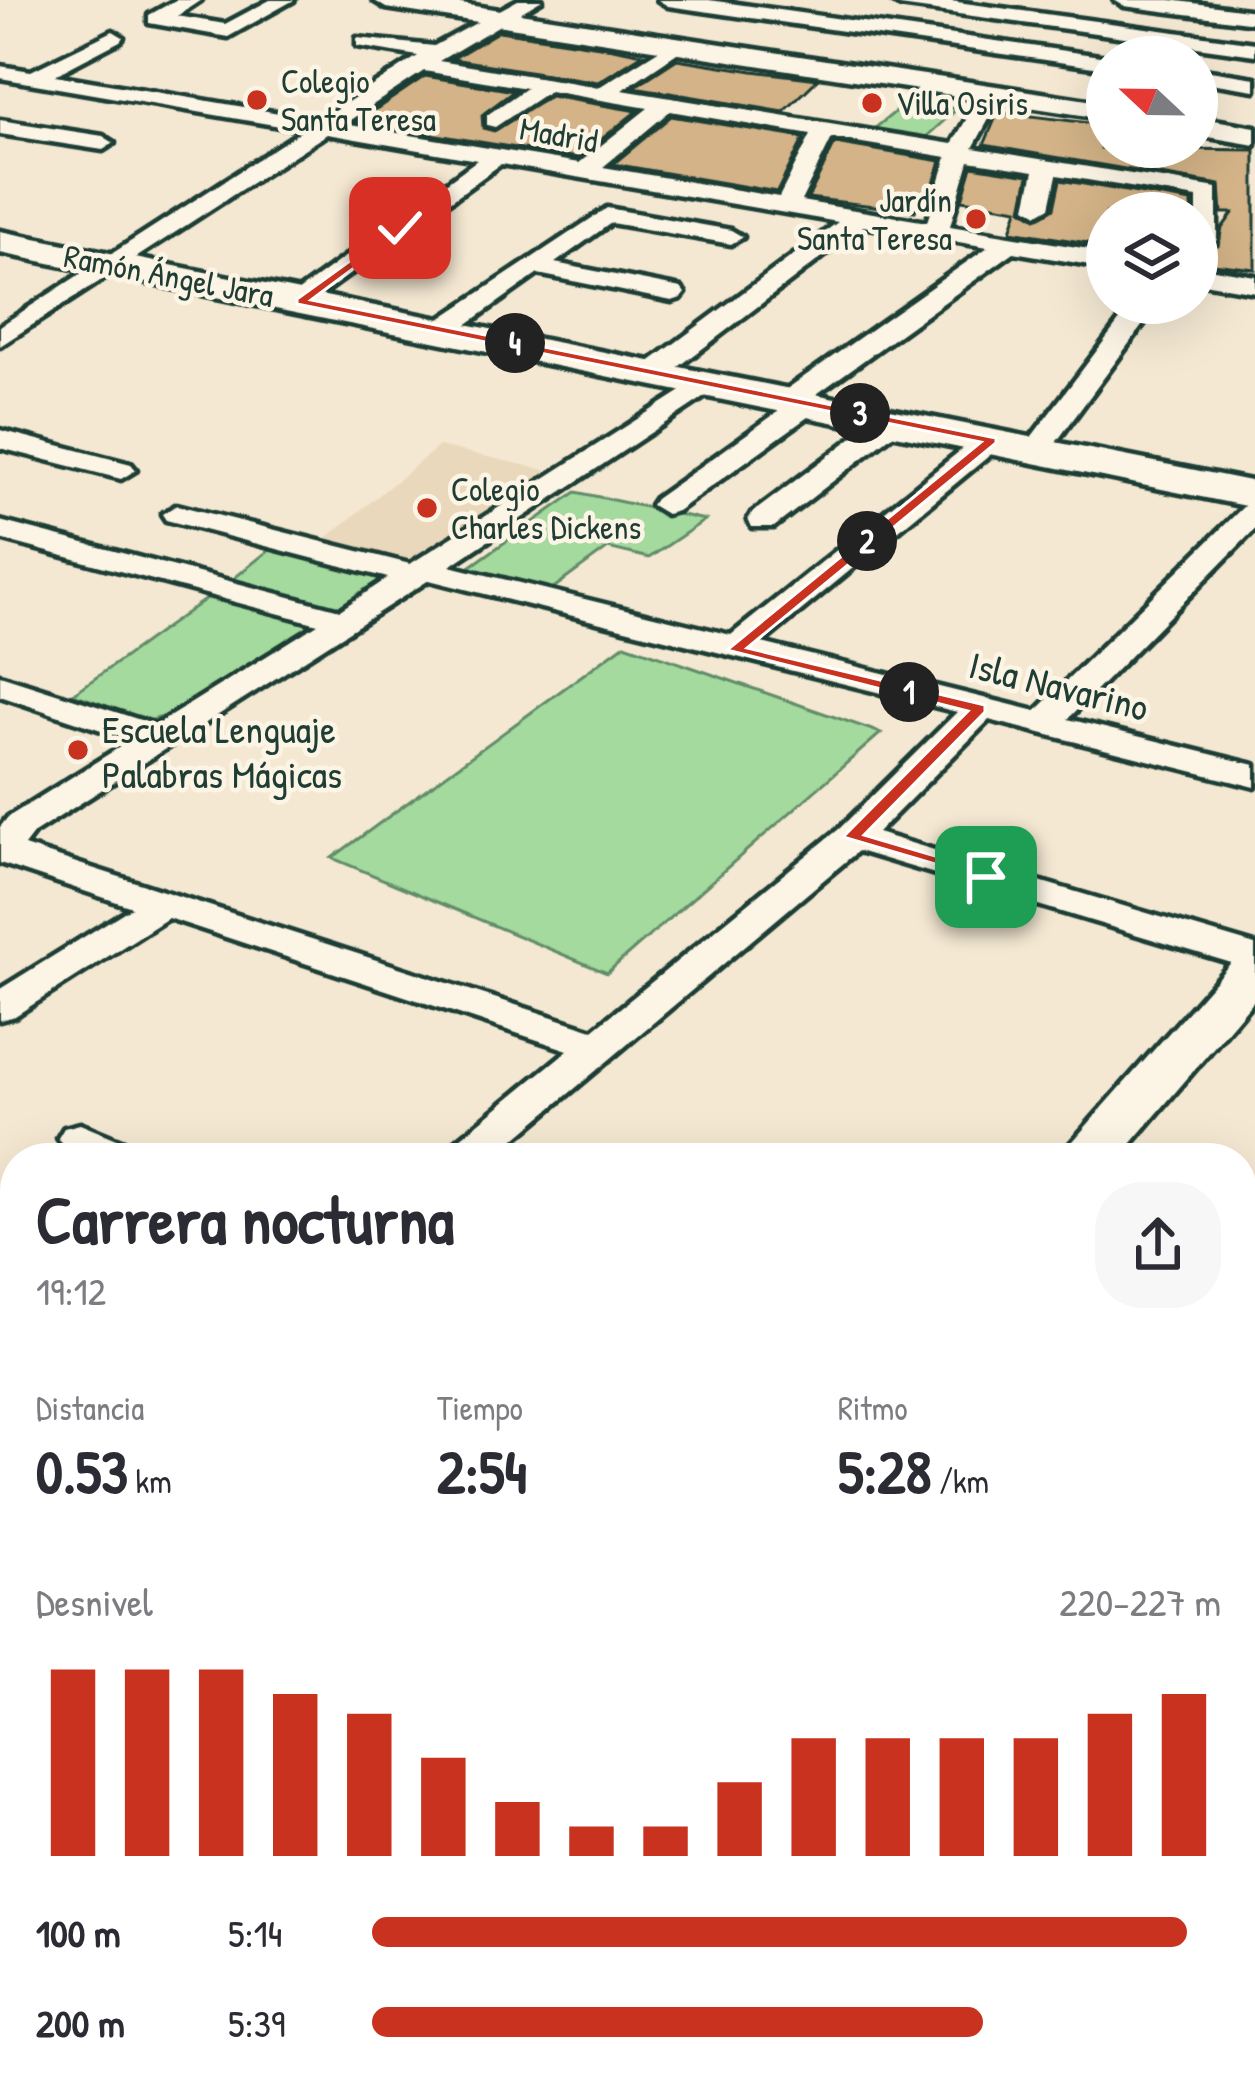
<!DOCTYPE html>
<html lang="es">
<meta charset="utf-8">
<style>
:root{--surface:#fff;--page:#f7f7f7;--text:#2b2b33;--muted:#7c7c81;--accent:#c8321e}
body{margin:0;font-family:"Patrick Hand",sans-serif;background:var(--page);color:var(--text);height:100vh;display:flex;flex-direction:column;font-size:45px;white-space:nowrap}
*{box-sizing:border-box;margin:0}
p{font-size:39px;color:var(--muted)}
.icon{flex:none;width:66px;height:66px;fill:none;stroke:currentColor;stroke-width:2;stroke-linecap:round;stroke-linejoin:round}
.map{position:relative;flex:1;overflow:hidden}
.drawer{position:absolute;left:0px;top:1143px;width:1257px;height:951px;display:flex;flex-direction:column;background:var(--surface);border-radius:48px 48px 0 0;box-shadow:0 12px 48px #0002}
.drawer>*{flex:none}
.needle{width:78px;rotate:292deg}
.tools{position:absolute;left:1086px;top:36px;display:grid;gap:24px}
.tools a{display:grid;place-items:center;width:132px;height:132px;border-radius:50%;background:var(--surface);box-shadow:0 12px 48px #0002;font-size:60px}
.pin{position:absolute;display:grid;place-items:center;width:102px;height:102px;color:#fff;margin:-51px;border-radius:24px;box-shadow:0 6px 18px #0006}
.km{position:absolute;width:60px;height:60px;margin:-30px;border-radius:50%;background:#222;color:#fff;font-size:33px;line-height:60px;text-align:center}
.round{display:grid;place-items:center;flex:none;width:126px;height:126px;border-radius:48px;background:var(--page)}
.headline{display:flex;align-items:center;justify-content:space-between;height:204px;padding:0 36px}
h1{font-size:66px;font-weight:700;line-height:90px}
.metrics{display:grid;grid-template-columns:repeat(3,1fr);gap:18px;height:204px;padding:12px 36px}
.metrics div{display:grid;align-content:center}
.metrics b{font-size:60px;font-weight:700}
.metrics small{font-size:33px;font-weight:400}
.metrics p{font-size:33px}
.chart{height:336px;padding:24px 36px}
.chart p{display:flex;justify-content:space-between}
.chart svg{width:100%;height:216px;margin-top:12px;stroke:var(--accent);stroke-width:6}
ul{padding:0 36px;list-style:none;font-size:39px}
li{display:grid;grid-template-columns:192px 144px 1fr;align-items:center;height:90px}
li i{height:30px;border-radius:15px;background:var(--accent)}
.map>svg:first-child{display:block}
.built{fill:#ead8bc}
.green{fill:#a4da9e;stroke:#628c69;stroke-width:3}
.building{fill:#d3b387;stroke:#1f3d34;stroke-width:3}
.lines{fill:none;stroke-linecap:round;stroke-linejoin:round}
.minor-casing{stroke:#1f3d34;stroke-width:9}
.tertiary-casing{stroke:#1f3d34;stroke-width:9}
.secondary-casing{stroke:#1f3d34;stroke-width:9}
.minor{fill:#fcf5e5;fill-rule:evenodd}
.tertiary{fill:#fcf5e5;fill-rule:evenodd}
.secondary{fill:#fcf5e5;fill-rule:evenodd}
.route{fill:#c8321e;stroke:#fff;stroke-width:3}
.poi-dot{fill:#c8321e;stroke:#fcf5e5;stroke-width:4.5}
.labels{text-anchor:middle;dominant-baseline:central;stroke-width:9;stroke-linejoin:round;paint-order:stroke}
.far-poi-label{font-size:33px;fill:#1f3d34;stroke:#fcf5e5;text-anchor:start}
.far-street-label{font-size:33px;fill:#1f3d34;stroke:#fcf5e5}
.street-label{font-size:39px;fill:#1f3d34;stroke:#fcf5e5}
.poi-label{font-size:39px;fill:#1f3d34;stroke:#fcf5e5;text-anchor:start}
</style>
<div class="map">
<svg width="1255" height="2092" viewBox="0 0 1255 2092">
<rect width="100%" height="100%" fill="#f4e8d2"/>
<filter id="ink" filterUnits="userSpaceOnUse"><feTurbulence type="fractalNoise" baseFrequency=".00833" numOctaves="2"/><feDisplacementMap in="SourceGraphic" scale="24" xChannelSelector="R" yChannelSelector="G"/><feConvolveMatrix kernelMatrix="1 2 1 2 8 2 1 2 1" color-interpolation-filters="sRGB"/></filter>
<g filter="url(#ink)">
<path class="built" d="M439,446L550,471L407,562L387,563L318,545Z"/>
<g class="green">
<path d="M907,102L957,109L926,137L874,129Z"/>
<path d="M576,492L705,520L649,558L608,548L548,592L467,569Z"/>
<path d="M273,547L389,574L336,609L233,579Z"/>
<path d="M207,598L312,624L168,715L149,721L73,694Z"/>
<path d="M625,644L881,733L607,973L332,858Z"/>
</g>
<g class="building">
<path d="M499,31L613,48L643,54L598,82L452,59Z"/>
<path d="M677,59L753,71L818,79L784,112L634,87Z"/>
<path d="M425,76L514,91L482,115L483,128L494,131L550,96L637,111L578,158L357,122Z"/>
<path d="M998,112L1105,125L1101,148L1255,150V269L1197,262L1205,248L1218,246L1222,228L1233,213H1222L1220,185L984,145Z"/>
<path d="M671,116L804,138L777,192L613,164Z"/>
<path d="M835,143L941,161L930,195L922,194L915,211L808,198Z"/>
<path d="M972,166L1029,175L1022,209L1036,218L1054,208L1060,180L1192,202V213H1107V246L1011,231L1018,209L962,200Z"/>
</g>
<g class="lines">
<g class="minor-casing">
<g id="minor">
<path d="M176,0H201L177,16L225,24L270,0H294L228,37L149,23V15Z"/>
<path d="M518,0H542L439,61L599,87L676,39L686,45L683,49L622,90L952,144L985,87L993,86L1004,92L973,148L1217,188V239L1214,244H1197V198L1057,175L1050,207L1038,214L1026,207L1034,171L969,161L950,226L1107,252V268L1014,252L814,396L823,403L819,409L677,511L666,514L651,505L655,499L786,406L777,399L781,393L988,247L863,226L664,378H644L640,372L644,366L838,222L501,164L302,309L293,307L289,301L293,295L477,160L327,134L0,346V326L303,130L0,78V66L31,71L113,31L123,37L120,41L55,75L320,120L418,56L357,46V38L434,46ZM424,71L526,88L487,115V125L495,127L549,91L648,108L579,163L344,124ZM670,111L811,135L779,197L603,167ZM832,138L947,157L927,222L801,201Z"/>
<path d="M658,0H709L1107,57V69L668,6Z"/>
<path d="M890,0H943L1255,43V55L900,6Z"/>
<path d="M1114,0H1170L1255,11V23L1124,6Z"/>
<path d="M1197,69L1255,78V90L1197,81Z"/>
<path d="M0,120L103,136L114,143L103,150L0,134Z"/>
<path d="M607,208L731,230L743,237L731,244L611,223L555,263L681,288L685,293L681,298L672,301L538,274L452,335H434L430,329L434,323Z"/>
<path d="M1197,266L1255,276V292L1197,282Z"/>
<path d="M1133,303H1159L1046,456H1026L1021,450L1026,444Z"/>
<path d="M708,374L718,376L722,382L718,388L450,566L731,635L981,434L991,431L1006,440L1001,446L762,643L1036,711L1244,506L1255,503V529L1068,719L1255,765V787L989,720L877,833L1255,945V970L858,851L492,1158H442L448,1148L568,1050L168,918L15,1016L0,1020V989L132,907L0,863V827L8,817L131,740L0,696V675L156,725L318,624L0,539V521L340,610L388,578L166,520L162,514L177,505L410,564ZM429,580L957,712L839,829L593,1030L24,846L34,833Z"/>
<path d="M894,411L908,420L904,426L774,527H752L748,520L752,513L884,414Z"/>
<path d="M0,430L131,464L136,470L121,479L0,448Z"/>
<path d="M80,1124L138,1148L144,1158C115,1158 76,1166 58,1138L64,1128Z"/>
<path d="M15,1457V1500L0,1505V1462Z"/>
<path d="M1255,1671V1736L1242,1741V1675Z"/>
<path d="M1016,2079H1082L1076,2092H1011Z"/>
</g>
</g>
<g class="tertiary-casing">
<g id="tertiary">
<path d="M373,0H435L1107,103V119L386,8Z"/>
<path d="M1197,117L1255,127V145L1197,135Z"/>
<path d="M1255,951V999L1119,1158H1058L1237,956Z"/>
<path d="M0,1387L15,1392V1444L0,1439Z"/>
<path d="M240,2079H325L320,2092H235Z"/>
<path d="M1058,2079H1157L1162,2092H1063Z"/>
</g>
</g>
<g class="secondary-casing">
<path id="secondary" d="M0,231L1255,482V508L0,253Z"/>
</g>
<use href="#minor" class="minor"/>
<use href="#tertiary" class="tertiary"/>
<use href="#secondary" class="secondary"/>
</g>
</g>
<path class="route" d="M400,225L405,230L311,300L996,438V443L747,648L985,705V712L864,835L993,873V881L843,837L968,711L727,650L981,442L297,304V299Z"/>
<g class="poi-dot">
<circle cx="257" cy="100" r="12"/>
<circle cx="872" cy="103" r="12"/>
<circle cx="976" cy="219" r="12"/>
<circle cx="427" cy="508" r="12"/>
<circle cx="78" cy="750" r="12"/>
</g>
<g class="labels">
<g class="far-poi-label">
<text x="281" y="81">Colegio<tspan x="281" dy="38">Santa Teresa</tspan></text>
<text x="896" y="103">Villa Osiris</text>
<text x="952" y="200" text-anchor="end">Jardín<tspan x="952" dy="38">Santa Teresa</tspan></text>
<text x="451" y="489">Colegio<tspan x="451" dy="38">Charles Dickens</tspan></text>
</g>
<g class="far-street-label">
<text transform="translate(559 134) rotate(10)">Madrid</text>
<text transform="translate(169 275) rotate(11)">Ramón Ángel Jara</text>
</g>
<g class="street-label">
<text transform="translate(1059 685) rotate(14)">Isla Navarino</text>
</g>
<g class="poi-label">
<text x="102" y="728">Escuela Lenguaje<tspan x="102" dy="45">Palabras Mágicas</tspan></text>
</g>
</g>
</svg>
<div class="tools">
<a><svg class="needle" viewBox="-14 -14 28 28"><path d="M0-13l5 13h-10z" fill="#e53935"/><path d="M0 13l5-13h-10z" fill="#7c7c81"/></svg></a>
<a><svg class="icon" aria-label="layers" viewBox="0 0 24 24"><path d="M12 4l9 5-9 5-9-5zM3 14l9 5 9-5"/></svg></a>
</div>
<div class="pin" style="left:986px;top:877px;background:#1e9e55"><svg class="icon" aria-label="arrive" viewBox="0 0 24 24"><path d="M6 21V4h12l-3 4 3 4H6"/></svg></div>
<div class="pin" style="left:400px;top:228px;background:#d93025"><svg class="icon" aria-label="check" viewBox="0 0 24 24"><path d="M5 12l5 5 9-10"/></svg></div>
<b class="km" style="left:909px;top:692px">1</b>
<b class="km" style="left:867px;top:541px">2</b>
<b class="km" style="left:860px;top:413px">3</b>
<b class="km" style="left:515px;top:343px">4</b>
<section class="drawer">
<div class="headline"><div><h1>Carrera nocturna</h1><p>19:12</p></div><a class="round"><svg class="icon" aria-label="share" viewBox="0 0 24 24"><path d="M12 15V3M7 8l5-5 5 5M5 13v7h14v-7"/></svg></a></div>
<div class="metrics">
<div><p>Distancia</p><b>0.53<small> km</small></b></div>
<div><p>Tiempo</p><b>2:54</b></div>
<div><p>Ritmo</p><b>5:28<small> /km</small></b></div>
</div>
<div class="chart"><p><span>Desnivel</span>220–227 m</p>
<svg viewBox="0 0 160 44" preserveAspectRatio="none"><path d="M5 44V6M15 44V6M25 44V6M35 44V11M45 44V15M55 44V24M65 44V33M75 44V38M85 44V38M95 44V29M105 44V20M115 44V20M125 44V20M135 44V20M145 44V15M155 44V11"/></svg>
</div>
<ul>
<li><b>100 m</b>5:14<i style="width:96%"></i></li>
<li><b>200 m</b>5:39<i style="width:72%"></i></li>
</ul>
</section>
</div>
